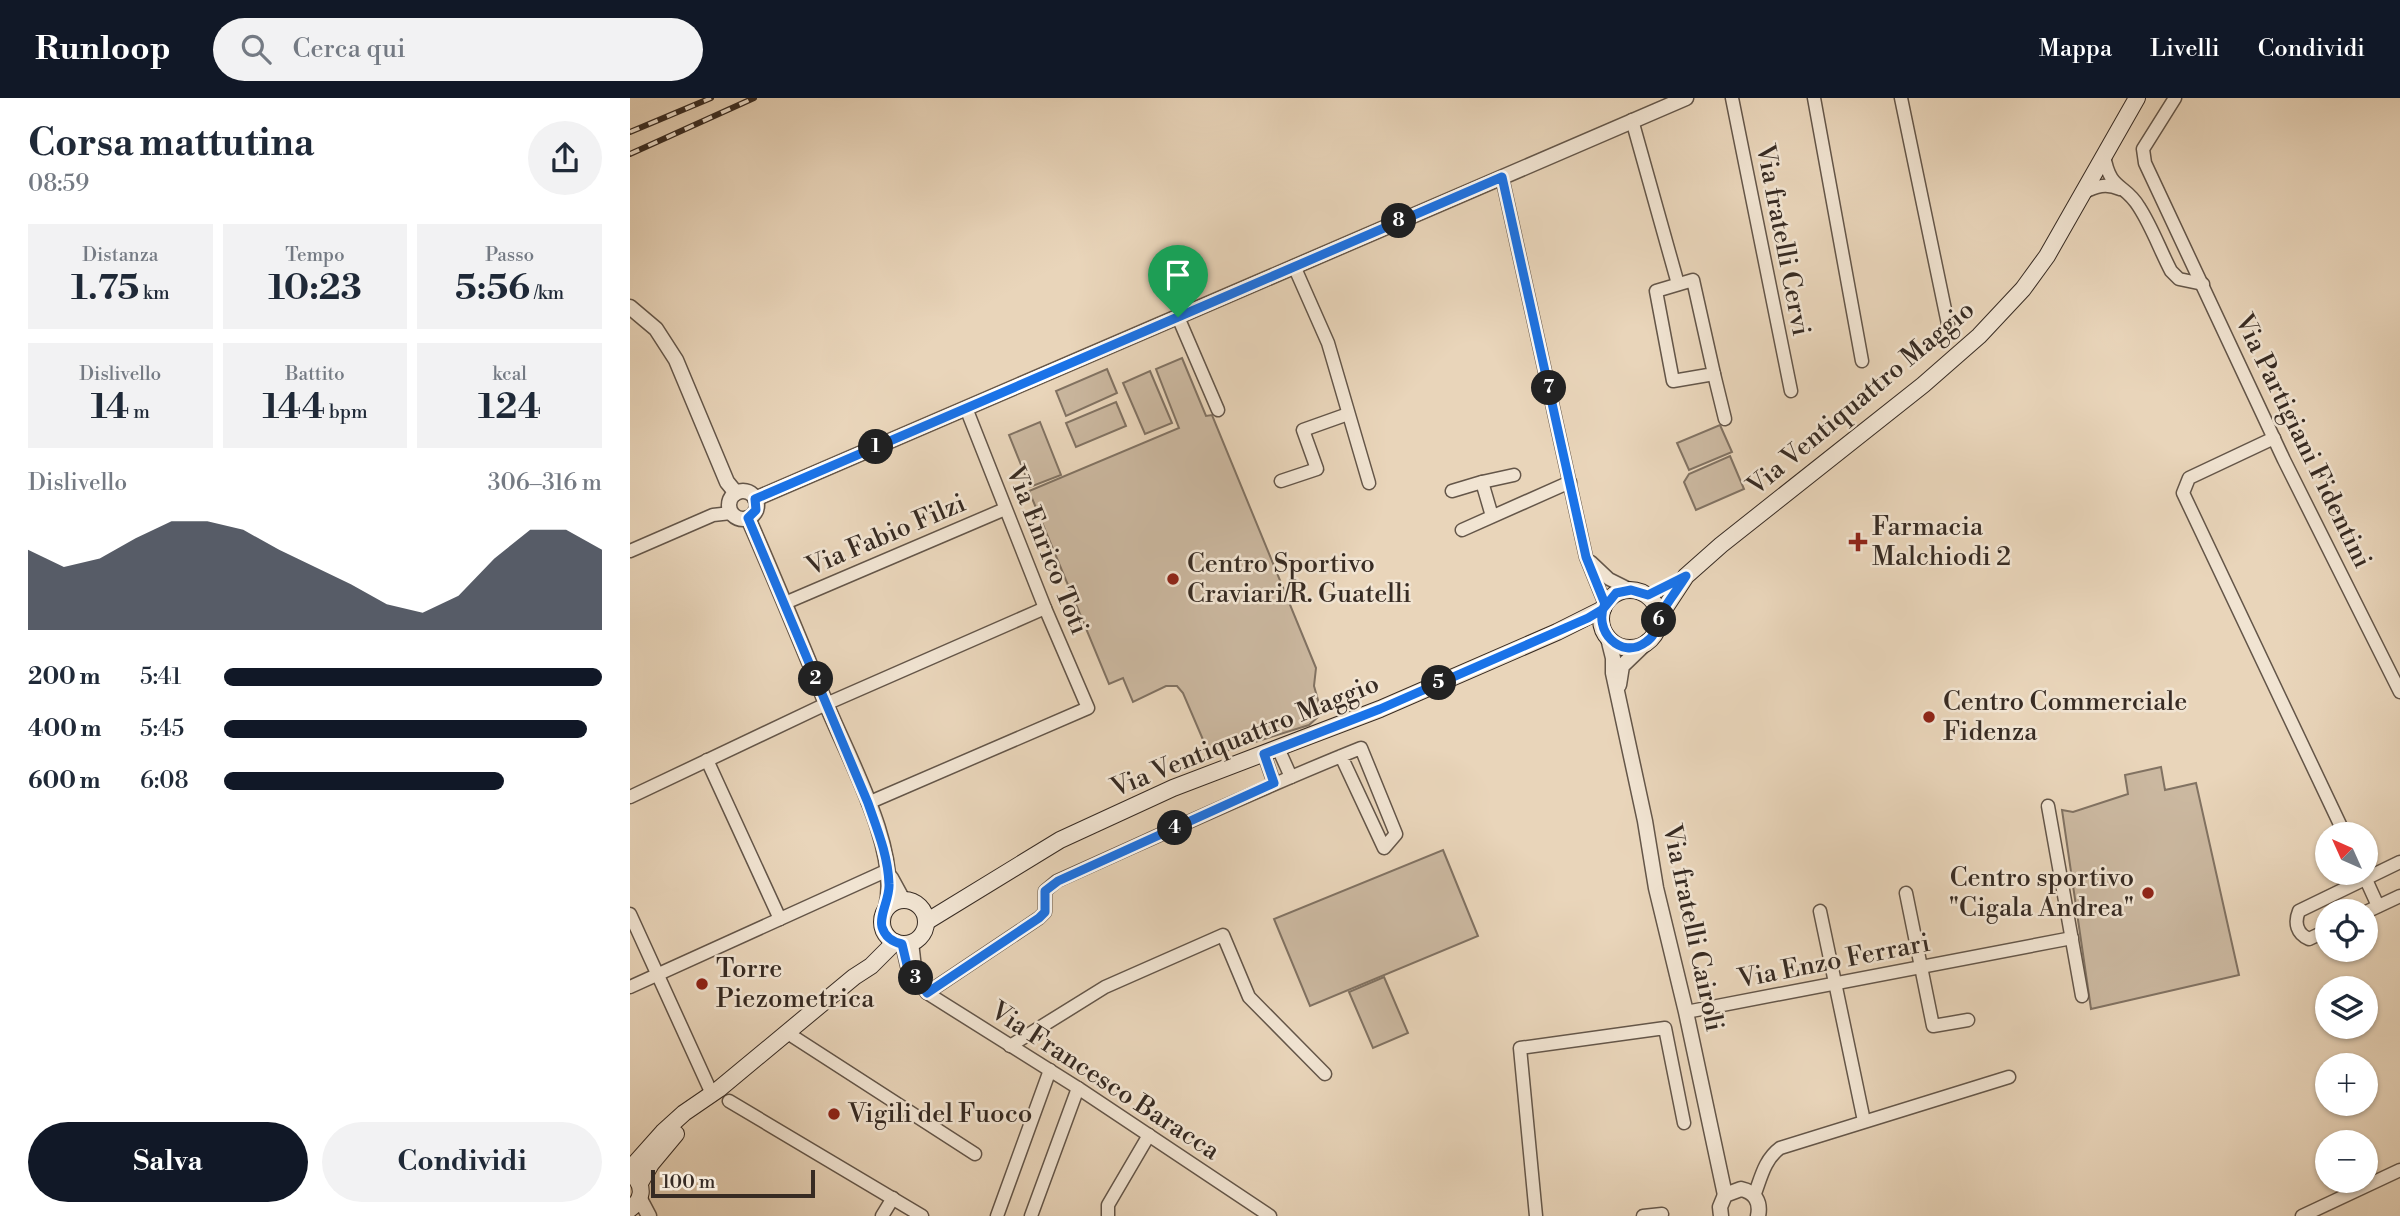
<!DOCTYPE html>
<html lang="it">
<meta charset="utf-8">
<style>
:root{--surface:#fff;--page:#f2f2f3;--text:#1f2937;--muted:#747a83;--accent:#111827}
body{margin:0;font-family:"Libre Bodoni",serif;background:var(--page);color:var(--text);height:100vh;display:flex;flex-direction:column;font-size:26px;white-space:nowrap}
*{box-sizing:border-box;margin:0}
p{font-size:23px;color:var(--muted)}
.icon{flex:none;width:38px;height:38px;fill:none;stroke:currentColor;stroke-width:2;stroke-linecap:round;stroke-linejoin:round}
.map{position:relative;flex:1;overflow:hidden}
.sheet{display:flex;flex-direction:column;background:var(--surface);width:630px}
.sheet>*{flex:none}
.needle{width:46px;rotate:315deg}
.buttons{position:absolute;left:1685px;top:724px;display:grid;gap:14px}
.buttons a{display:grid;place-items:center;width:63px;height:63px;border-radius:50%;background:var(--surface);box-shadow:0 2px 5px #0004;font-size:35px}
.scale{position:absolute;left:21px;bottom:18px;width:164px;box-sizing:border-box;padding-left:7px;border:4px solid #372b23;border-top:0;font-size:19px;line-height:24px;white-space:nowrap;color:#372b23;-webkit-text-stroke:5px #f1e4d2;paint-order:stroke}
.pin{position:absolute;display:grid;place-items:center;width:60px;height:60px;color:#fff;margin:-72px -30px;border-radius:50% 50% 50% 0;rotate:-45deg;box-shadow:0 0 7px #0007}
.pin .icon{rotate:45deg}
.km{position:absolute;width:35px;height:35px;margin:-18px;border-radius:50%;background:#222;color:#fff;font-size:19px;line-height:35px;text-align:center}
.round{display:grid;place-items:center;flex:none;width:74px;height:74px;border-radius:37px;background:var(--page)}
.head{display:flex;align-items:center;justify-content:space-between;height:119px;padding:0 28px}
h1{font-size:38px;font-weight:700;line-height:52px}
.figures{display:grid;grid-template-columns:repeat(3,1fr);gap:10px;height:119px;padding:7px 28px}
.figures div{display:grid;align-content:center;border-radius:0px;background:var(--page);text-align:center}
.figures b{font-size:35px;font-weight:700}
.figures small{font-size:19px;font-weight:400}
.figures p{font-size:19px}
.chart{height:196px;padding:14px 28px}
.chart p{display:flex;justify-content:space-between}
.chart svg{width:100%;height:126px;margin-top:7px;fill:var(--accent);opacity:.7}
.cta{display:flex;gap:14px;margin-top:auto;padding:14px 28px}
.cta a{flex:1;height:80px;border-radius:42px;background:var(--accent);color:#fff;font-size:28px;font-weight:700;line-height:80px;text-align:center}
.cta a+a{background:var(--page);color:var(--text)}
ul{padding:0 28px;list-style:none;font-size:23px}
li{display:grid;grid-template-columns:112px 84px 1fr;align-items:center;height:52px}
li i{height:18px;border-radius:9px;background:var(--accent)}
header{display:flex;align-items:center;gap:42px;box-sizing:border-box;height:98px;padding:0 35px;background:var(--accent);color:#fff}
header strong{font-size:33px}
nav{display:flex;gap:38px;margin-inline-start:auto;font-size:24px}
.search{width:490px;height:63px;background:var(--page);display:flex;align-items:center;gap:18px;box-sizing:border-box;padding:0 24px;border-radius:38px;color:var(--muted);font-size:26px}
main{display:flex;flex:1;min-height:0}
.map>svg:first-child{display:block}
.pitch{fill:#cbb8a0;stroke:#817262;stroke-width:2}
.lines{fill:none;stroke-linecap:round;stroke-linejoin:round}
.minor-casing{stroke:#645649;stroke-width:15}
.tertiary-casing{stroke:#645649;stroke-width:17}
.secondary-casing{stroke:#372b23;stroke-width:18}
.minor{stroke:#f1e4d2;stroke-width:12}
.tertiary{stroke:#f1e4d2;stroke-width:14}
.secondary{stroke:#f1e4d2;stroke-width:16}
.rail-casing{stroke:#372b23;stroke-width:6}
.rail{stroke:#f1e4d2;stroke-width:3.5;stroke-dasharray:10;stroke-linecap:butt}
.route-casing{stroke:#fff;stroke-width:14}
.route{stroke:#1a73e8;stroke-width:9}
.poi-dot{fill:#8f2418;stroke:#f1e4d2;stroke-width:2.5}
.labels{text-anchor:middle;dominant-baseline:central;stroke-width:5;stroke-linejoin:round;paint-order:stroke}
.street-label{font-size:26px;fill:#372b23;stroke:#f1e4d2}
.poi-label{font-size:26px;fill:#372b23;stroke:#f1e4d2;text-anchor:start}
</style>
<header>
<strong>Runloop</strong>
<div class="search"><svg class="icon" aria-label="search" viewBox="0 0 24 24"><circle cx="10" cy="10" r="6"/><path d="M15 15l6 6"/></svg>Cerca qui</div>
<nav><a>Mappa</a><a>Livelli</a><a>Condividi</a></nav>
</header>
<main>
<section class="sheet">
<div class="head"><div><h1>Corsa mattutina</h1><p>08:59</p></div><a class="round"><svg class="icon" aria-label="share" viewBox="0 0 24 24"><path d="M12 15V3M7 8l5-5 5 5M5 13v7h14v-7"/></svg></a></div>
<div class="figures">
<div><p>Distanza</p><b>1.75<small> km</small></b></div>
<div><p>Tempo</p><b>10:23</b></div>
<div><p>Passo</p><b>5:56<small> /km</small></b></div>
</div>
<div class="figures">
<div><p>Dislivello</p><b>14<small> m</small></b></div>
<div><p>Battito</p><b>144<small> bpm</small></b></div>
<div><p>kcal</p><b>124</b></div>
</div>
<div class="chart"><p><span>Dislivello</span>306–316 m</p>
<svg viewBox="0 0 160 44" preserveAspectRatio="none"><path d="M0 44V16L10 22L20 19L30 12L40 6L50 6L60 9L70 16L80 22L90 28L100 35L110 38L120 32L130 19L140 9L150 9L160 16V44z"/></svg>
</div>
<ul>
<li><b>200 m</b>5:41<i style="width:100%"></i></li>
<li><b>400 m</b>5:45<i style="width:96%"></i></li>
<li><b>600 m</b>6:08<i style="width:74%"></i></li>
</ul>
<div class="cta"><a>Salva</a><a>Condividi</a></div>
</section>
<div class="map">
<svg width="1770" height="1118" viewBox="0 0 1770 1118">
<rect width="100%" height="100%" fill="#e9d5ba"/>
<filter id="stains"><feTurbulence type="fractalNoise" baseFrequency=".00286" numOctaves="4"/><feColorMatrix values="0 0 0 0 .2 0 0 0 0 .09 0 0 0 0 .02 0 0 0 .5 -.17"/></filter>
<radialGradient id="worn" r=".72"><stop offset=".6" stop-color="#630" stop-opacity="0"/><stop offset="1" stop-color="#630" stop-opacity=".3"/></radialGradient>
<g class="pitch">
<path d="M552,260L576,318L582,317L686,570L684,588L690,609L689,618L679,627L580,658L553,595L547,588H536L503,604L493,580L479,586L399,393L549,330L526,271Z"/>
<path d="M477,271L487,295L436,318L426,293Z"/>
<path d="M520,273L542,325L515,336L493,285Z"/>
<path d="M486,304L496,328L446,349L436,325Z"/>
<path d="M410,324L431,377L400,389L379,337Z"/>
<path d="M1090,327L1102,354L1059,372L1047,345Z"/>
<path d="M1100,358L1114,391L1066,412L1054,384L1059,376Z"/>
<path d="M1531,669L1535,692L1566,685L1609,877L1461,911L1432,712L1443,714L1498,696L1495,677Z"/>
<path d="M813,752L848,838L680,908L644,821Z"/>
<path d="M754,879L778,935L743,950L719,894Z"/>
</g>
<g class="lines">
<g class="minor-casing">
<g id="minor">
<path d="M1102,0L1161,293"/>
<path d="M1184,0L1232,263"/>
<path d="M1271,0L1318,226"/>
<path d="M1545,0L1513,51L1515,65L1654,362L1770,594"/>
<path d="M1002,22L1048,186"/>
<path d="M1474,57C1480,94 1494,84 1509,109C1522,129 1530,152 1541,173L1549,181L1573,186"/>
<path d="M872,79L956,459L975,506"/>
<path d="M1453,95C1466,88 1476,85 1490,91"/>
<path d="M664,168L698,245L739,385"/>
<path d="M1063,182L1084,276L1043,283L1026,193Z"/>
<path d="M548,219L588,312"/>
<path d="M1084,276L1095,321"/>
<path d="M1644,340L1559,380L1553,395L1715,737"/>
<path d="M651,383L687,371L673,332L718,316"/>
<path d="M852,384L884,377"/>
<path d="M822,393L852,384L862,418"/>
<path d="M832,432L940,384"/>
<path d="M0,453L83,417L101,415"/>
<path d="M961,464L979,481L1001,492"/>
<path d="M155,505L375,411"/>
<path d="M648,650L661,679"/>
<path d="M634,656L644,685"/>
<path d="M77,662L150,821"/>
<path d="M0,699L196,606L415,510"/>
<path d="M238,705L458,610L415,510L336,310"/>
<path d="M1418,708L1452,898"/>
<path d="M1733,775L1748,808"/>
<path d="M1276,795L1303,928L1338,922"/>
<path d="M1190,813L1234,1023"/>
<path d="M1736,814L1770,798"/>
<path d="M0,816L82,996"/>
<path d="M1698,832L1679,841C1667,836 1664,825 1669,813L1770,764"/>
<path d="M282,844L285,870"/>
<path d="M272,846L277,868L297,895L448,990L640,1118"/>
<path d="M0,889L258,772"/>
<path d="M297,895L409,820L415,814V793L427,783C528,738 628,691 731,650L766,736L754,750L711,658"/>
<path d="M1056,914L1442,840"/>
<path d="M156,934L345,1056"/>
<path d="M380,948L475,889L593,837L619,899L695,976"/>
<path d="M99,1003L292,1118"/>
<path d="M1124,1098C1131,1080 1134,1062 1150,1050L1379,979"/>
<path d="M252,1118L263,1100"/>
<path d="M367,1118L420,972"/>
<path d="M401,1118L448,990"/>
<path d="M478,1118V1107L519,1037"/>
<path d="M906,1118L890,950L1035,930L1054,1025"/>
<path d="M1013,1118L1032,1116"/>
<path d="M1672,1118L1770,1072"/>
</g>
</g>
<g class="tertiary-casing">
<g id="tertiary">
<path d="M0,209L26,231L46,262L97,384L106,395"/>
<circle cx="113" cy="407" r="14"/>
<path d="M125,401L1056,0"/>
<path d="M118,420C145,481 170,542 195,603C217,658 271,752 256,810"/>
<path d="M978,540L983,560V575L1015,723L1026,790L1056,914L1095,1097"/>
<path d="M989,587L992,568L1018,543"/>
<path d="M261,780L273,802"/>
<path d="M10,1101L19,1118"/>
<path d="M1091,1118L1090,1109L1095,1097L1111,1091C1125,1094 1131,1104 1128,1118"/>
</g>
</g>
<g class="secondary-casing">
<g id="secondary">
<circle cx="1000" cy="521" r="29"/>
<path d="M1029,519L1056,478L1091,447L1293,287L1349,238L1393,191L1417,158L1507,0"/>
<circle cx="274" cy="824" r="22"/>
<path d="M296,824L430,742L543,690L750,611L927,534L973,511"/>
<path d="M0,1071L33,1034L54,1015L89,991L224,879L241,868L265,844"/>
<path d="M10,1085L21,1066L46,1036"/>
<path d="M0,1111C13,1102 14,1089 4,1078"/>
</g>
</g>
<use href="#minor" class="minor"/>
<use href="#tertiary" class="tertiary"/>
<use href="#secondary" class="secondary"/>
<g class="rail-casing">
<g id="rail">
<path d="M0,34L81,0"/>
<path d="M0,56L124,0"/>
</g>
</g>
<use href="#rail" class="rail"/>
</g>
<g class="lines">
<g class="route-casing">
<path id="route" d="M548,219L125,401L126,412L118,420L238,705C247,731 258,757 259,786C260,800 249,817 252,829C255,839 263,844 272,846L277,867L297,895L409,820L415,814V793L428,783L644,685L634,656L750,611L958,520L973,511L986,495L1001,492L1018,497L1056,478C1048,491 1038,503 1031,516C1025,526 1028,536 1016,544C991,563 962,532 975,506L956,459L872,79L548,219"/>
</g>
<use href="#route" class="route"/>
</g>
<g class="poi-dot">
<path d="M1224.5 433.5h7v7h7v7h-7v7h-7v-7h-7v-7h7z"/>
<circle cx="543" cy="481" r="7"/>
<circle cx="1299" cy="619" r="7"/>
<circle cx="1518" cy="795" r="7"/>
<circle cx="72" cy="886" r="7"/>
<circle cx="204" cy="1016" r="7"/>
</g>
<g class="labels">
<g class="street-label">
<text transform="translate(1153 142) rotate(79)">Via fratelli Cervi</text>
<text transform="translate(1231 300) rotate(-40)">Via Ventiquattro Maggio</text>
<text transform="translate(1673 343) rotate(64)">Via Partigiani Fidentini</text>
<text transform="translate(256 437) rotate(-23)">Via Fabio Filzi</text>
<text transform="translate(417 452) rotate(68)">Via Enrico Toti</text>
<text transform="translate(615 638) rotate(-22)">Via Ventiquattro Maggio</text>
<text transform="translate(1063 830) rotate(78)">Via fratelli Cairoli</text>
<text transform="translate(1204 863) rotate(-11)">Via Enzo Ferrari</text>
<text transform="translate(475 983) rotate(33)">Via Francesco Baracca</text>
</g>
<g class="poi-label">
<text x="1242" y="429">Farmacia<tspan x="1242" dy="30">Malchiodi 2</tspan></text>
<text x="557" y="466">Centro Sportivo<tspan x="557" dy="30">Craviari/R. Guatelli</tspan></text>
<text x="1313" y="604">Centro Commerciale<tspan x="1313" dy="30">Fidenza</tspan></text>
<text x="1504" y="780" text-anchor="end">Centro sportivo<tspan x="1504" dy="30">"Cigala Andrea"</tspan></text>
<text x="86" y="871">Torre<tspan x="86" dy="30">Piezometrica</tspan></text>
<text x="218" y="1016">Vigili del Fuoco</text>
</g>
</g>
<rect width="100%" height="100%" filter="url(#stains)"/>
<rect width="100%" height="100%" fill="url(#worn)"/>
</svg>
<div class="buttons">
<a><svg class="needle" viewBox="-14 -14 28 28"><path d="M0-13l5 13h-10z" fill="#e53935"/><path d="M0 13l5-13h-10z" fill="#747a83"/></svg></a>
<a><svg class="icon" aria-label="locate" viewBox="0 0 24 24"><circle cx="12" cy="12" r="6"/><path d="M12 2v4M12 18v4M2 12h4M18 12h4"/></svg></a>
<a><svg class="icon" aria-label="layers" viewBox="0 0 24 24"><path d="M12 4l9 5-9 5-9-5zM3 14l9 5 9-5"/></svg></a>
<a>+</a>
<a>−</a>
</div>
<div class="scale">100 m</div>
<div class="pin" style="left:548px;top:219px;background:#1e9e55"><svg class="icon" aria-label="arrive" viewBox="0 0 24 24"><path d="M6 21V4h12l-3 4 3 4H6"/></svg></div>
<b class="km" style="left:246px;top:349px">1</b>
<b class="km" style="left:186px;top:581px">2</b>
<b class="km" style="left:286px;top:880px">3</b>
<b class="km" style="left:545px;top:730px">4</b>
<b class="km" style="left:809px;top:585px">5</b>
<b class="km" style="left:1029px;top:522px">6</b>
<b class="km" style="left:919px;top:290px">7</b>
<b class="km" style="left:769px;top:123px">8</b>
</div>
</main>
